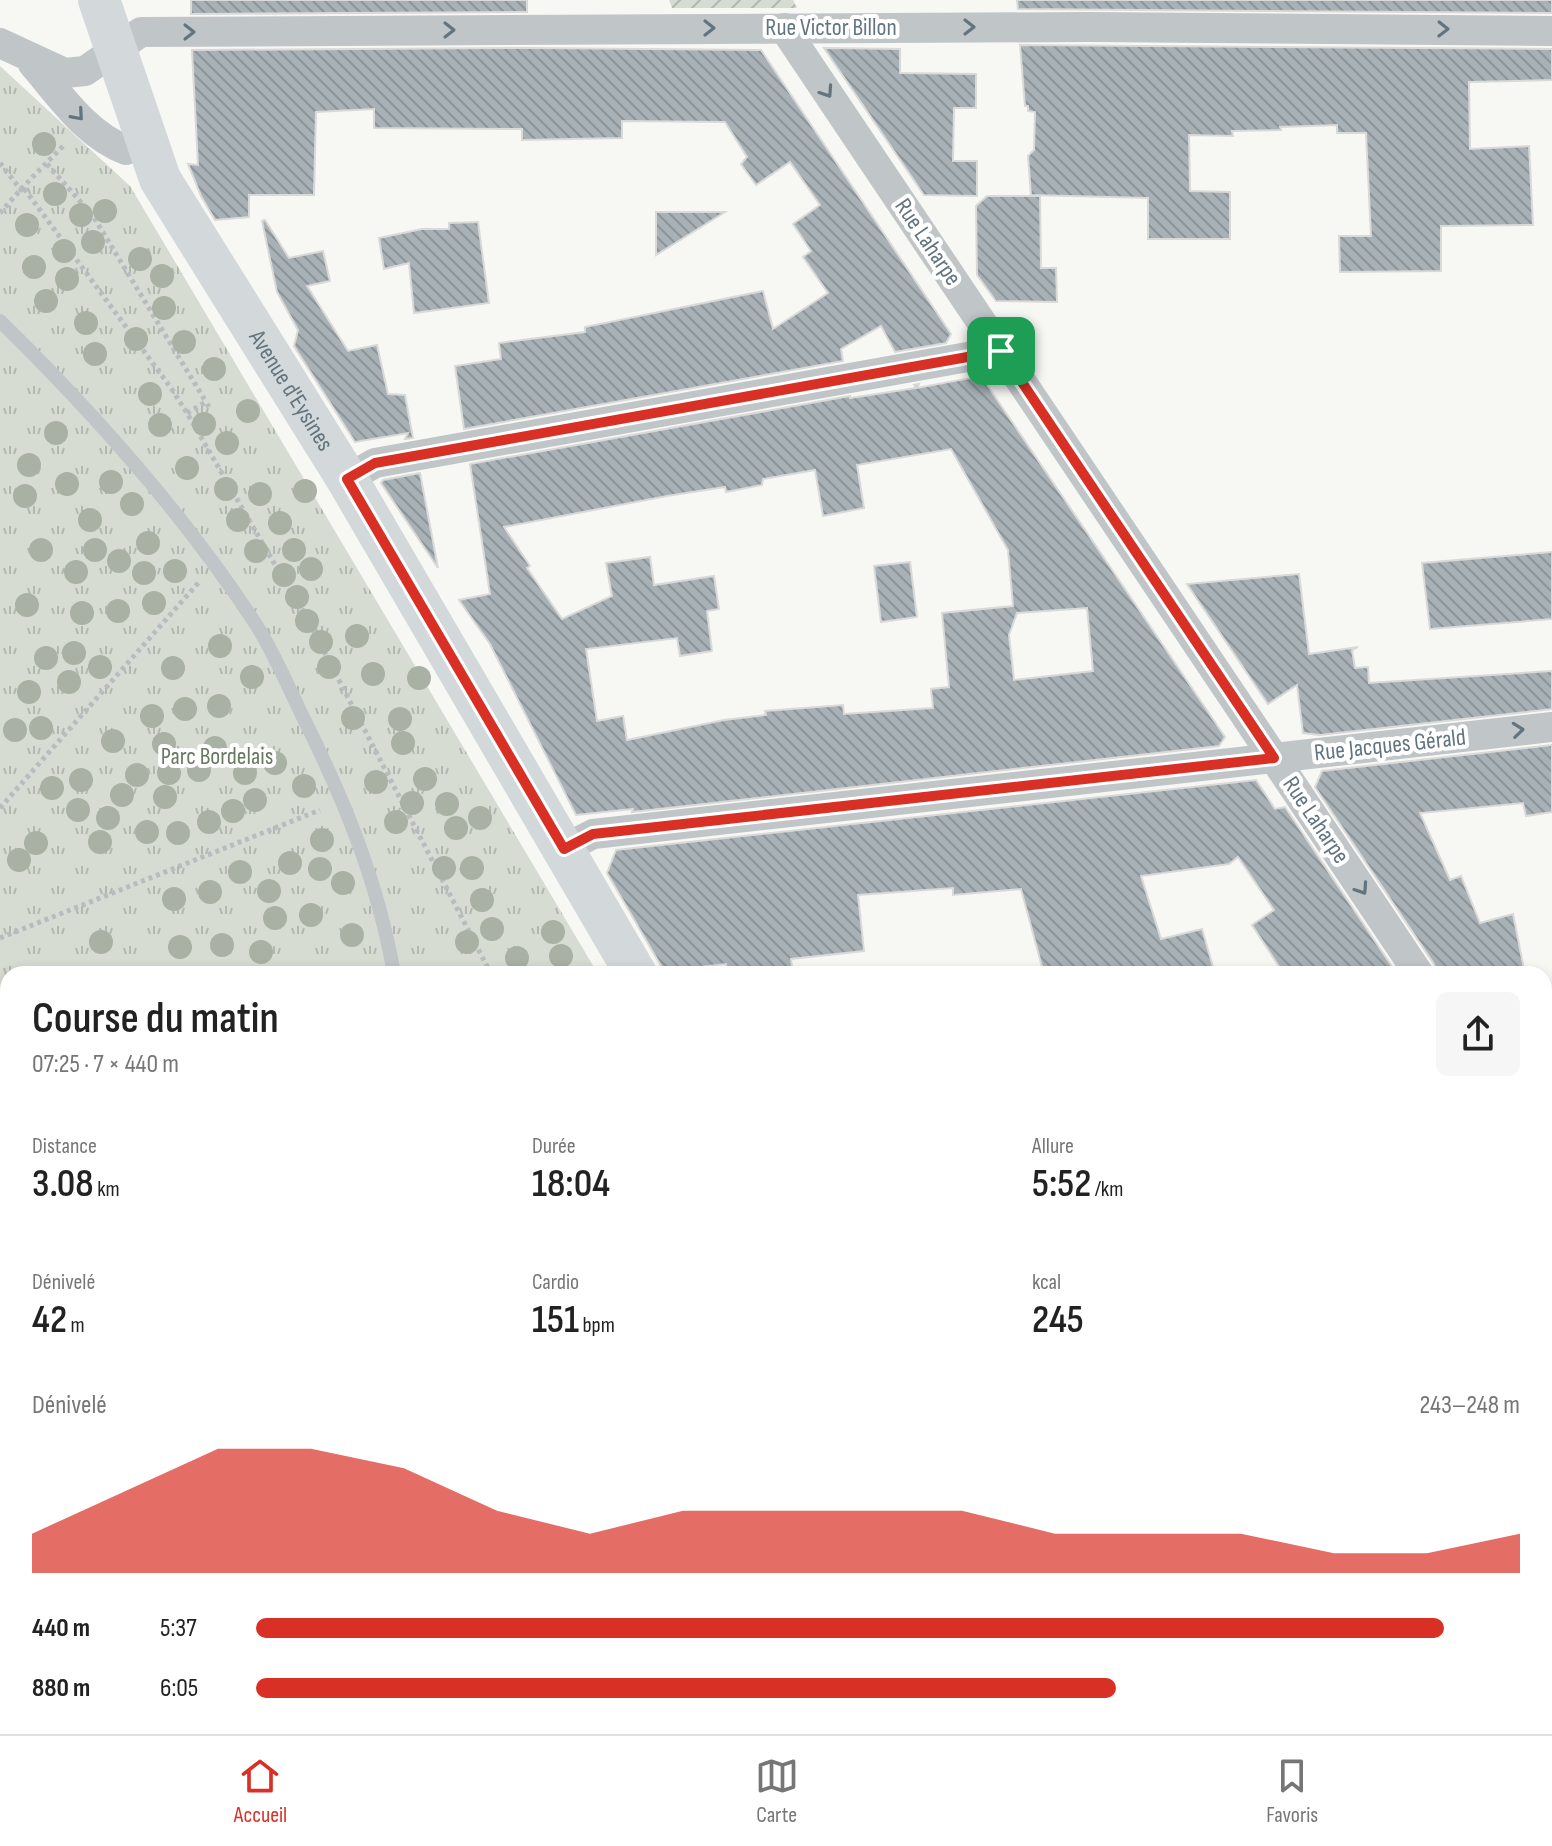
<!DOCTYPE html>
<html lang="fr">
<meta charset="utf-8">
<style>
:root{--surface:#fff;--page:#f6f6f6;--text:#222;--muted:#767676;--line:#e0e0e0;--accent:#d93025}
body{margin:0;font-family:"Sofia Sans Condensed",sans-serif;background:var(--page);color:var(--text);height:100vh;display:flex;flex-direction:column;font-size:30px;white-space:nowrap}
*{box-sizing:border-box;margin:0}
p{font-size:26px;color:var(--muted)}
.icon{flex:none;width:44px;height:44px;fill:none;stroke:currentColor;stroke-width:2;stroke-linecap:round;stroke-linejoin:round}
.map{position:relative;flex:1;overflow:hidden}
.side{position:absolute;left:0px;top:966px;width:1552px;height:768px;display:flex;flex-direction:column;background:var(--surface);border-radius:24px 24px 0 0;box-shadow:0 4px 12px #0003}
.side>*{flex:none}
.pin{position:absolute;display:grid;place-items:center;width:68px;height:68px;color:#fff;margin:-34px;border-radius:16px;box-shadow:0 4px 12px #0006}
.round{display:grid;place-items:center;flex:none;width:84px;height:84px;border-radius:12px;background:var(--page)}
.overview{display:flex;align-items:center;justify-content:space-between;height:136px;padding:0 32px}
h1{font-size:44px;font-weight:600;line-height:60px}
.metrics{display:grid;grid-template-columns:repeat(3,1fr);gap:12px;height:136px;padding:8px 32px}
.metrics div{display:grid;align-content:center}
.metrics b{font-size:40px;font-weight:600}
.metrics small{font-size:22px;font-weight:400}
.metrics p{font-size:22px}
.chart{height:224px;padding:16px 32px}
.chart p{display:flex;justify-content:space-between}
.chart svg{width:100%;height:144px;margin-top:8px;fill:var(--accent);opacity:.7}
ul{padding:0 32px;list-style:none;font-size:26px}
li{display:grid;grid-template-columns:128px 96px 1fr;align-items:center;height:60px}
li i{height:20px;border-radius:10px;background:var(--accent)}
.dock{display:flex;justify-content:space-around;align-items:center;height:112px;border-top:2px solid var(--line);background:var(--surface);font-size:22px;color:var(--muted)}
.dock a{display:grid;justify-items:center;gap:4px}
.dock .on{color:var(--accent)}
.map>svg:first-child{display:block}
.built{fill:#e5e7e5}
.grass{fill:url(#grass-tufts)}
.garden{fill:url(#garden-furrows)}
.building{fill:url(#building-back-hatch);stroke:#d9d9d7;stroke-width:2;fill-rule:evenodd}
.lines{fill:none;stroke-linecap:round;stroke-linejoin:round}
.path{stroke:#b8bcbf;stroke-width:5;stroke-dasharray:4 4;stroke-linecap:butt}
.lane{stroke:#c0c5c8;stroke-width:14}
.street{stroke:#c0c5c8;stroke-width:30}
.secondary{stroke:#d3d8db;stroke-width:42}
.tree{fill:#a8b1a3}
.oneway{stroke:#62757f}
.route-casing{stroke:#fff;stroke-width:16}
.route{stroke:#d93025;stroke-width:10}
.labels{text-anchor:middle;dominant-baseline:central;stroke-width:8;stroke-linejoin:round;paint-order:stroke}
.street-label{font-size:24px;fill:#62757f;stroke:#fff}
.park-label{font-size:24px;fill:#677861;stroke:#fff}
</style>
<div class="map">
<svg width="1552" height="1734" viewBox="0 0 1552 1734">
<defs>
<pattern id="grass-tufts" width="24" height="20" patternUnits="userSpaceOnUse" patternTransform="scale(2)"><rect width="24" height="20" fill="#d7dcd3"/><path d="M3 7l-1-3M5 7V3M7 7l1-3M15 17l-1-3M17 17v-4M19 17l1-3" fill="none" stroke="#b2b7b0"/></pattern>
<pattern id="garden-furrows" width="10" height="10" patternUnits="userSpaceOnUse" patternTransform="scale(2)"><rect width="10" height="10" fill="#d7dcd3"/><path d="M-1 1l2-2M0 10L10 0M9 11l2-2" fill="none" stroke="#b2b7b0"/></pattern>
<pattern id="building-back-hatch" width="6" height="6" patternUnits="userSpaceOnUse" patternTransform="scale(2)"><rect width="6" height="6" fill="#a7b1b6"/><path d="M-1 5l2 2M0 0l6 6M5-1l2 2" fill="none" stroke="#8b9599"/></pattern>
</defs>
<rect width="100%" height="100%" fill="#f7f7f4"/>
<path class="built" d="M835,1726H1219L1229,1734H827Z"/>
<path class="grass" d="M0,66L130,186L598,974H8V1726H397L388,1734H0Z"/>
<path class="garden" d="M669,0H793L797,8H672Z"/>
<g class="building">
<path d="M191,0H527V12L191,14Z"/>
<path d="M1017,0H1552V13L1018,9Z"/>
<path d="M1020,45L1552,49V80L1469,82L1470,149L1529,146L1533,225L1441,226V271L1340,272L1339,236H1371L1366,133H1337V125L1280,127L1281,130L1232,131L1233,136L1189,135L1190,191L1230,192V239H1148V198L1031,195L1028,156L1034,150L1035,112L1028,111V106H1025Z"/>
<path d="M528,48L761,50L951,334L946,343L895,352L881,326L841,349L843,361L464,429L455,366L501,359L499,343L585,332V327L763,291L773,329L828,293L803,257L811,251L793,224L820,205L790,162L756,185L741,164L747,157L725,122L622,121V138L522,140V129L374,128V109L316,112L314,195H249V217L215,220L201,196L188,164L198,165L192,50Z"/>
<path d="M824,48L900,49V73L976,74V108H954L953,161H977V196L924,195Z"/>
<path d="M987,196H1040L1041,268H1056L1057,302L996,301L977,275L976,206Z"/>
<path d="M656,212H725L656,255Z"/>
<path d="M265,220L289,258L323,251L330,281L307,286L348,351L377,345L388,394L405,395L413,438L405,439L408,433L355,442L294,346L298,330L277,292L262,221Z"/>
<path d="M478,222L489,303L414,313L409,263L384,269L379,238L422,229H449V223Z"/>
<path d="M981,376L1225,737L1219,746L632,812L633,809L576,815L490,644L459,600L490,594L470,464L850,396V398L916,388L914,385L919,384L917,388ZM951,449L1008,550L1013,606L942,613L949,687L931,689L933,708L844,714L843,705L765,711L766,715L724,720L627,740L623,716L597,721L586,649L677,638L680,656L712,651L707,611L719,609L714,576L654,585L650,557L606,563L612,596L562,619L527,568L530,566L504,527L667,496L725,487L726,492L762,485L763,479L815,470L823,516L864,508L857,465ZM1087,608L1093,671L1014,680L1009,635L1017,613Z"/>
<path d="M420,473L438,568L381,483L383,480Z"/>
<path d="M1552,552V619L1430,629L1422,563Z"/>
<path d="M910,562L917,617L881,622L874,566Z"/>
<path d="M1299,574L1309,654L1358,647L1352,650L1355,668L1368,667L1369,683L1552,671V709L1320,735L1303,733L1297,685L1268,704L1187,584Z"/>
<path d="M1552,745V812L1526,816L1523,803L1420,813L1450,880L1461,876L1480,923L1513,914L1525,974H1437L1434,964L1315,787L1322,771Z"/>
<path d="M1256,780L1275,809L1285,807L1397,974H1284L1252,925L1274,910L1238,857L1229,864L1141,876L1161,939L1202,929L1213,967L1188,974H1044L1021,889L953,895V888L858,895L864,951L791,959L793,974H727L726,964L664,971L607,873L616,850Z"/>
</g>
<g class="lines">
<g class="path">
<path d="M0,163L21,190L23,187L171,388L187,413L314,632L491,974"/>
<path d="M47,164L93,216L206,402"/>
<path d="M21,189L64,145"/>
<path d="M0,213L22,188"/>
<path d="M187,413L206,402L209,407"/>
<path d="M0,808L199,582"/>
<path d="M0,938L320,810"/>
<path d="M0,1182L8,1191"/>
<path d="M0,1437L8,1428"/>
<path d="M289,1734L298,1726"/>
</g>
<g class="lane">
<path d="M0,321C92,411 187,518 257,626C274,653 287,684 301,713C343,797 378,881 394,974"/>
<path d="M1103,1726L1111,1734"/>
<path d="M62,1734L71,1726"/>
</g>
<g class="street">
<path d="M784,28L1419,974"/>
<path d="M0,43L65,73L85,71L141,32L1089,27L1552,31"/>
<path d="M33,64C60,95 86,135 126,150L145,142"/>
<path d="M347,479L375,463L1001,351"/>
<path d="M564,849L593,834L1552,727"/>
<path d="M1544,1159L1552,1171"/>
<path d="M1544,1241L1552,1240"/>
<path d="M431,1734L441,1726"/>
</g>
<g class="secondary">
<path id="s1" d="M99,0L160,179L347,479L636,974"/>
<path d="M1302,1726L1311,1734"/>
</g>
</g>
<g class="tree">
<circle cx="44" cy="144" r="12"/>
<circle cx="55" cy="194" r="12"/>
<circle cx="105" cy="211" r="12"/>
<circle cx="81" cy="215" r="12"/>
<circle cx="27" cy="225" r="12"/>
<circle cx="93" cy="242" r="12"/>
<circle cx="64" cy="251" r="12"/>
<circle cx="140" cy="259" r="12"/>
<circle cx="34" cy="267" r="12"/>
<circle cx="162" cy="276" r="12"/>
<circle cx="67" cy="279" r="12"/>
<circle cx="46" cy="301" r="12"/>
<circle cx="164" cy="308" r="12"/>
<circle cx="86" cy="323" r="12"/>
<circle cx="136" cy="339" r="12"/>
<circle cx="184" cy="342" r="12"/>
<circle cx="95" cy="354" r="12"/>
<circle cx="214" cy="369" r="12"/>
<circle cx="150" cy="394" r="12"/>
<circle cx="248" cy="411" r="12"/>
<circle cx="204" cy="424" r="12"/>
<circle cx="160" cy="425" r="12"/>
<circle cx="56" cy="433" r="12"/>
<circle cx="227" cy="443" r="12"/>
<circle cx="29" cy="465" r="12"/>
<circle cx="187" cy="468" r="12"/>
<circle cx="111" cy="482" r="12"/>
<circle cx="67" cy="484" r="12"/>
<circle cx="226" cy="489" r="12"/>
<circle cx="305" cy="491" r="12"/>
<circle cx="260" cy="494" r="12"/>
<circle cx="25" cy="496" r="12"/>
<circle cx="132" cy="504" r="12"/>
<circle cx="90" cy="520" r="12"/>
<circle cx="238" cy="520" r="12"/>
<circle cx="280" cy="523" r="12"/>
<circle cx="148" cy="543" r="12"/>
<circle cx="41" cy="550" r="12"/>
<circle cx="95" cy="550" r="12"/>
<circle cx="294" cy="550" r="12"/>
<circle cx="256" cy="551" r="12"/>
<circle cx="119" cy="561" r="12"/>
<circle cx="311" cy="569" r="12"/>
<circle cx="175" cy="571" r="12"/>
<circle cx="76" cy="572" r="12"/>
<circle cx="144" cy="573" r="12"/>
<circle cx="284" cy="575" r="12"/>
<circle cx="297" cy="597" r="12"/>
<circle cx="154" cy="603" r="12"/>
<circle cx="27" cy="605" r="12"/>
<circle cx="118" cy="611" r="12"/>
<circle cx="82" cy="613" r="12"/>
<circle cx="307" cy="621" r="12"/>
<circle cx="357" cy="636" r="12"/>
<circle cx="321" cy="642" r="12"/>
<circle cx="220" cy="646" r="12"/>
<circle cx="74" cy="653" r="12"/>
<circle cx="46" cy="658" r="12"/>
<circle cx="100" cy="667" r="12"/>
<circle cx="329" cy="667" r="12"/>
<circle cx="173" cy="668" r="12"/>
<circle cx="373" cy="674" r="12"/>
<circle cx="252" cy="677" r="12"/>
<circle cx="419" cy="678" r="12"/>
<circle cx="69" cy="682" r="12"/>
<circle cx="29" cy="692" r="12"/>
<circle cx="219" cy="706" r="12"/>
<circle cx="185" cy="709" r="12"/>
<circle cx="152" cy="716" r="12"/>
<circle cx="353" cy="718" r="12"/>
<circle cx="400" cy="719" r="12"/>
<circle cx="41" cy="728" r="12"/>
<circle cx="15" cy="730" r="12"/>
<circle cx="113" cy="741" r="12"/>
<circle cx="403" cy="743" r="12"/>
<circle cx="164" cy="744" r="12"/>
<circle cx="215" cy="748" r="12"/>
<circle cx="275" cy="763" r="12"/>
<circle cx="199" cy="770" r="12"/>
<circle cx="169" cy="773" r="12"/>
<circle cx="245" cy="773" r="12"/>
<circle cx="137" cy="775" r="12"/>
<circle cx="425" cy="779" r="12"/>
<circle cx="81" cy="780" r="12"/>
<circle cx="376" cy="782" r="12"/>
<circle cx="304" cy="786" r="12"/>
<circle cx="52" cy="788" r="12"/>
<circle cx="122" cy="795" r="12"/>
<circle cx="165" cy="797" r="12"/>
<circle cx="255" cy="800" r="12"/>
<circle cx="412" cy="803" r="12"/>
<circle cx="447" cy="804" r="12"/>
<circle cx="78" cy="810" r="12"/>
<circle cx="233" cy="811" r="12"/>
<circle cx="108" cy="818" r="12"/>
<circle cx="480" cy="818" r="12"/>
<circle cx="209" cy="822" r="12"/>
<circle cx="396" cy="822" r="12"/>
<circle cx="456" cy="828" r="12"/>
<circle cx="147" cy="832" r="12"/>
<circle cx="178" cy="833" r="12"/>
<circle cx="322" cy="840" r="12"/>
<circle cx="100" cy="842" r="12"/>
<circle cx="36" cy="843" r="12"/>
<circle cx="19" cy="860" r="12"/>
<circle cx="290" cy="863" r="12"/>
<circle cx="444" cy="868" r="12"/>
<circle cx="472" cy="868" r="12"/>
<circle cx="320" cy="869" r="12"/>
<circle cx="240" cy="872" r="12"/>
<circle cx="343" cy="883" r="12"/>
<circle cx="269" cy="891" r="12"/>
<circle cx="210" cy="892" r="12"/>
<circle cx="174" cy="899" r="12"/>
<circle cx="482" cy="900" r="12"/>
<circle cx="311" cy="915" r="12"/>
<circle cx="275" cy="918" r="12"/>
<circle cx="492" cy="929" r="12"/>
<circle cx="553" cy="932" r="12"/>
<circle cx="352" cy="935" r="12"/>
<circle cx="101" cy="942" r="12"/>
<circle cx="467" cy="942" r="12"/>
<circle cx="222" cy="945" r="12"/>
<circle cx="180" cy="947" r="12"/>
<circle cx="261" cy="952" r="12"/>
<circle cx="561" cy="956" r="12"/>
<circle cx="517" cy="958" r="12"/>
</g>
<defs><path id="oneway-chevron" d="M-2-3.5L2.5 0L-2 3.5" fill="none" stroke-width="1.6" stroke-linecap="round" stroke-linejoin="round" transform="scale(2)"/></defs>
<g class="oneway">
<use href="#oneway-chevron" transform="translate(969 27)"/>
<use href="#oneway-chevron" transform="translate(709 28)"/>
<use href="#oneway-chevron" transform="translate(1443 29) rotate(1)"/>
<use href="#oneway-chevron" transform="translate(449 30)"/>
<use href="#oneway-chevron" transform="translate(189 32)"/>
<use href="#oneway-chevron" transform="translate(827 92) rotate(56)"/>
<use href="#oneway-chevron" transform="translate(78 115) rotate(49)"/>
<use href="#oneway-chevron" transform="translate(1518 730) rotate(-6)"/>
<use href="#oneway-chevron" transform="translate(1362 889) rotate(56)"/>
</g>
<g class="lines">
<g class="route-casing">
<path id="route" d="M1001,351L1274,758L593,834L564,849L347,479L375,463Z"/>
</g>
<use href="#route" class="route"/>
</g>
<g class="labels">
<g class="street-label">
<text x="831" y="27">Rue Victor Billon</text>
<text transform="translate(928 242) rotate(56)">Rue Laharpe</text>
<text stroke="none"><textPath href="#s1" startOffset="438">Avenue d'Eysines</textPath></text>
<text transform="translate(1390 745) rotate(-6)">Rue Jacques Gérald</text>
<text transform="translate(1316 820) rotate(56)">Rue Laharpe</text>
</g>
<g class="park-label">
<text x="217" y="756">Parc Bordelais</text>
</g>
</g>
</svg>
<div class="pin" style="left:1001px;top:351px;background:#1e9e55"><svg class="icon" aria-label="arrive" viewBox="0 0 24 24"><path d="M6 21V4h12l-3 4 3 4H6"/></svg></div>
<section class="side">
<div class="overview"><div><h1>Course du matin</h1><p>07:25 · 7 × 440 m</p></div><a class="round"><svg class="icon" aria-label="share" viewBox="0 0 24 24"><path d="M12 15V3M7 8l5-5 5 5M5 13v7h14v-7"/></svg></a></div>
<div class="metrics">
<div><p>Distance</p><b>3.08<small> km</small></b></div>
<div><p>Durée</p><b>18:04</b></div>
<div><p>Allure</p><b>5:52<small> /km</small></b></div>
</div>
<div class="metrics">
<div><p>Dénivelé</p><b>42<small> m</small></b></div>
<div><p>Cardio</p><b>151<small> bpm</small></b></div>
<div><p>kcal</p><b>245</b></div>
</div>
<div class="chart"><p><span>Dénivelé</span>243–248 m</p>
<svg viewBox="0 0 160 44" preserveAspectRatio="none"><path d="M0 44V32L10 19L20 6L30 6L40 12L50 25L60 32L70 25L80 25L90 25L100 25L110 32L120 32L130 32L140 38L150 38L160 32V44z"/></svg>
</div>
<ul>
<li><b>440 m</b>5:37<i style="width:94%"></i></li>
<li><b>880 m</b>6:05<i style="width:68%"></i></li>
</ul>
</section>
</div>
<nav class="dock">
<a class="on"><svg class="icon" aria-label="home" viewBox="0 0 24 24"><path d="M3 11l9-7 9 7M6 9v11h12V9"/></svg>Accueil</a>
<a><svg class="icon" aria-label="map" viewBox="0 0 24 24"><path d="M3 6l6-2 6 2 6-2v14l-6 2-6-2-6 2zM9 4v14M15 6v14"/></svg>Carte</a>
<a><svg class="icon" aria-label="saved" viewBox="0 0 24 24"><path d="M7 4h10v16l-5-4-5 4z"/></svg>Favoris</a>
</nav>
